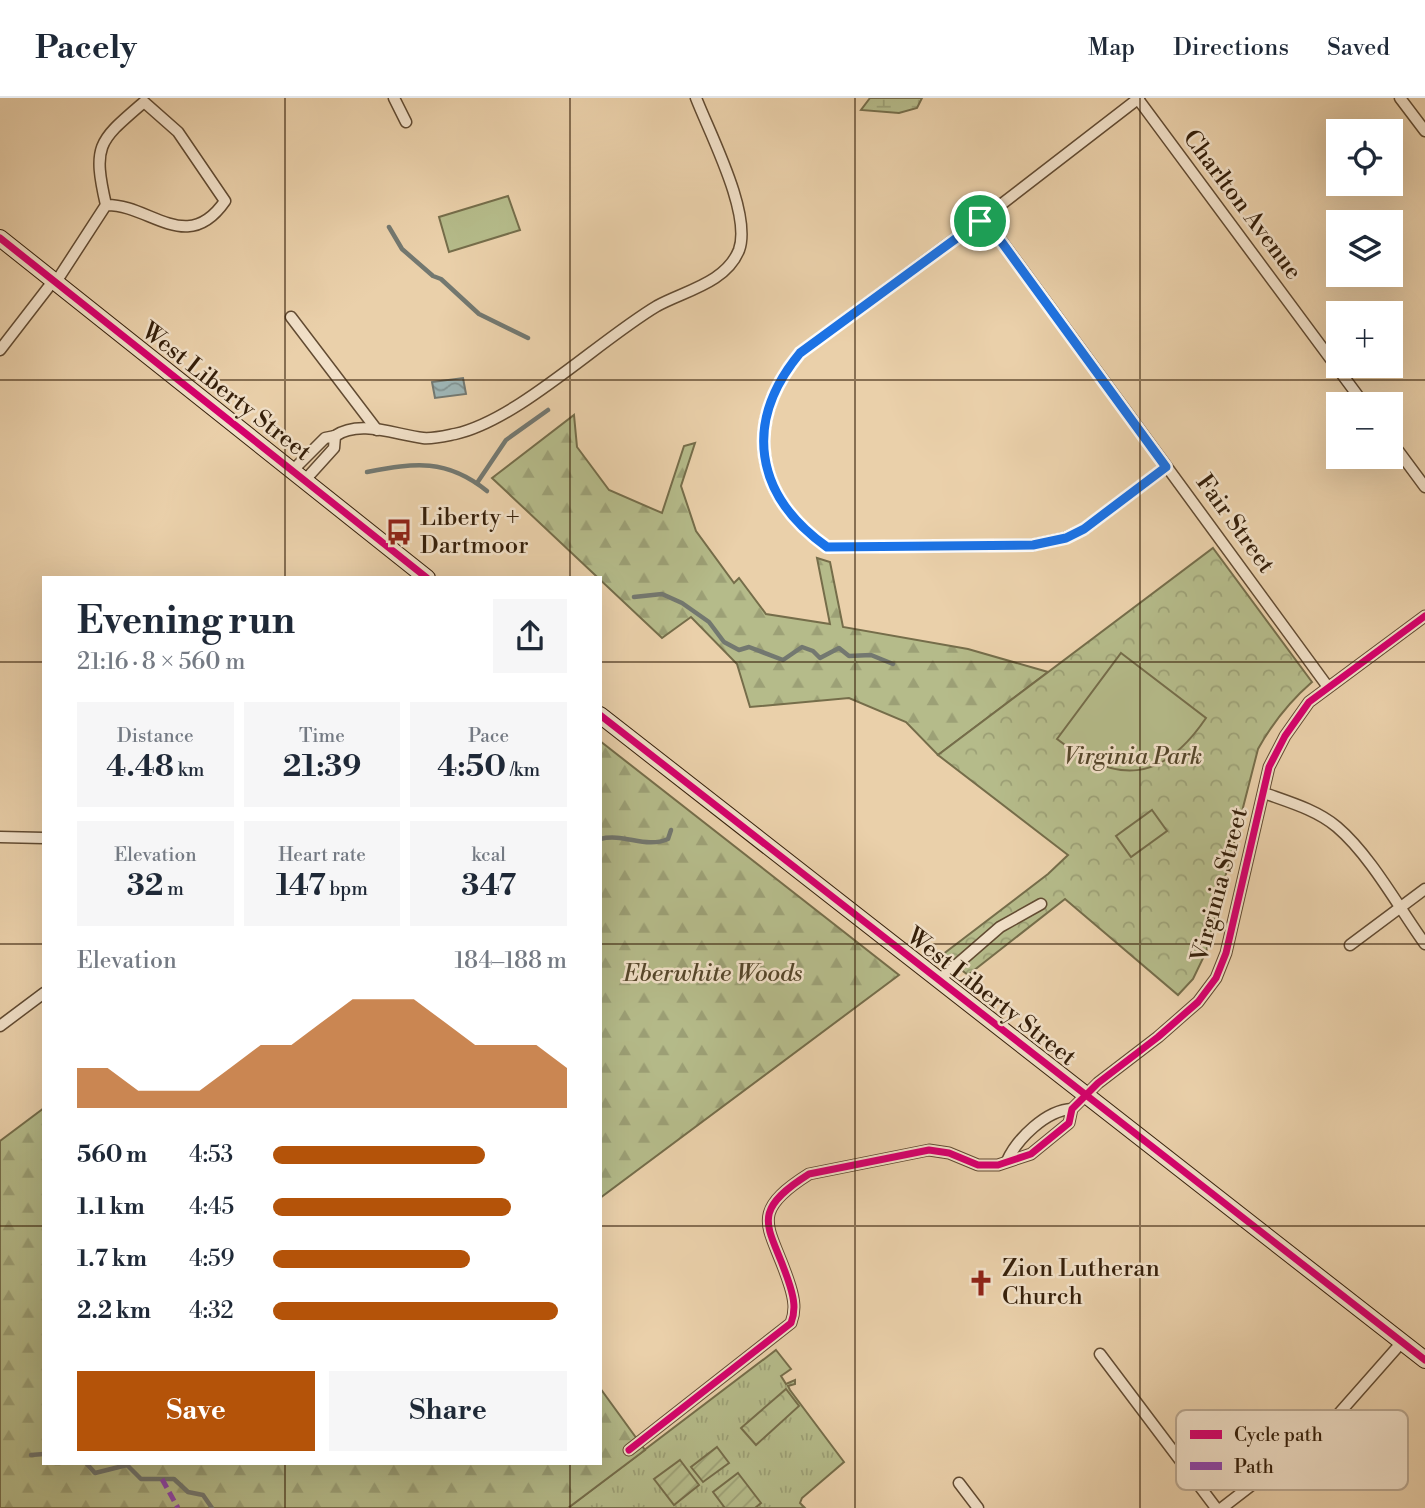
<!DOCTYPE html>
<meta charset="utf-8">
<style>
:root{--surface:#fff;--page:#f6f6f7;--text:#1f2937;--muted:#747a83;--line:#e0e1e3;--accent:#b45309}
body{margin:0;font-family:"Libre Bodoni",serif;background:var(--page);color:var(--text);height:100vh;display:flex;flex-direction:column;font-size:26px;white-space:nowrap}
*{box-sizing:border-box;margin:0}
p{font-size:23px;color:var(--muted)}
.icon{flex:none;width:38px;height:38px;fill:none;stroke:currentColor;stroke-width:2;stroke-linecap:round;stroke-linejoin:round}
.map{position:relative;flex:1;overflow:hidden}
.panel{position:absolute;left:42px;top:478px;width:560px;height:889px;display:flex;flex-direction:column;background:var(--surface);border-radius:0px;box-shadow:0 7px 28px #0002}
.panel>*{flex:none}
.controls{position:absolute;left:1326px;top:21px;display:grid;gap:14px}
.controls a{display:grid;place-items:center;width:77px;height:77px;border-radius:0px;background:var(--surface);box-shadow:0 7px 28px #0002;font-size:35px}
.pin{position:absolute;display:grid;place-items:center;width:60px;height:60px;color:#fff;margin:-30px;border:4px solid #fff;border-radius:50%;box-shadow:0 2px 7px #0007}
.round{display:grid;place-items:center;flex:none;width:74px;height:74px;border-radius:0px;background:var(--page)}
.headline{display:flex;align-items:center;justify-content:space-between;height:119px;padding:0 35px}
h1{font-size:38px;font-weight:700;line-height:52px}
.stats{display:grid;grid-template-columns:repeat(3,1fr);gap:10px;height:119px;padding:7px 35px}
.stats div{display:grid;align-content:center;border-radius:0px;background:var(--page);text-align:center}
.stats b{font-size:30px;font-weight:700}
.stats small{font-size:19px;font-weight:400}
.stats p{font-size:19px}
.chart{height:196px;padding:14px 35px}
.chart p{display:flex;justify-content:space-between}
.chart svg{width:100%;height:126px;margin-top:7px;fill:var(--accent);opacity:.7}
.button{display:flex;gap:14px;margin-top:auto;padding:14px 35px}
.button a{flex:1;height:80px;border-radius:0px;background:var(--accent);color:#fff;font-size:28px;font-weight:700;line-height:80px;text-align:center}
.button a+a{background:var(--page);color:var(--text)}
ul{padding:0 35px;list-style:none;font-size:23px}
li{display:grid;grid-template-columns:112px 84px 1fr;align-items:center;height:52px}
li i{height:18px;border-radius:9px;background:var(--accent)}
header{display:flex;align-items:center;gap:42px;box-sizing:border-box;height:98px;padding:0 35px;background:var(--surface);border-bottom:2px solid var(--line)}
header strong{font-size:33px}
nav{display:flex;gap:38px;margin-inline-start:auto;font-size:24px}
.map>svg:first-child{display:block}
.grass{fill:url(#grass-tufts);stroke:#756d4a;stroke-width:2}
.forest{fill:url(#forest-firs);stroke:#756d4a;stroke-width:2}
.wetland{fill:url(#wetland-marsh);stroke:#756d4a;stroke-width:2}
.park{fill:url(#park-crowns);stroke:#756d4a;stroke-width:2}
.garden{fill:url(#garden-furrows);stroke:#756d4a;stroke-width:2}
.pitch{fill:#b5bb8a;stroke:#756d4a;stroke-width:2}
.water{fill:url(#water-waves);stroke:#737870;stroke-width:2}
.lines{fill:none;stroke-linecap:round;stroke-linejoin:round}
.stream{stroke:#737870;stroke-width:4.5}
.minor-casing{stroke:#624b32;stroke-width:13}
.secondary-casing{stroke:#351f0a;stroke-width:18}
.minor{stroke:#f1e0c8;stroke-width:10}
.secondary{stroke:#f1e0c8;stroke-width:16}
.quiet{stroke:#8e44ad;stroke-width:5;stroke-dasharray:10 5;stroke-linecap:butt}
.cycleway-casing{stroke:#f1e0c8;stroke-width:11}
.cycleway{stroke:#d6006c;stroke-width:7}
.route-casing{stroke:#fff;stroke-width:14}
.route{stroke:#1a73e8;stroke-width:9}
.grid{fill:none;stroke:#351f0a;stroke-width:2;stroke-opacity:0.55}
.labels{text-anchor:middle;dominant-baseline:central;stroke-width:5;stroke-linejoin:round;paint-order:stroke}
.street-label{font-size:24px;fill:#351f0a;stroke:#f1e0c8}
.poi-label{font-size:24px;fill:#351f0a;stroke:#f1e0c8;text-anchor:start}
.park-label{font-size:24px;font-style:italic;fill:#55462a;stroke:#f1e0c8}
.key{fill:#f1e0c8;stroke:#b9a68f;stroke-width:2}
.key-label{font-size:19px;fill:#351f0a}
</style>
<header>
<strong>Pacely</strong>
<nav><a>Map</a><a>Directions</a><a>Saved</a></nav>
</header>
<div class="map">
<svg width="1425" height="1410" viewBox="0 0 1425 1410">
<defs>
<pattern id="grass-tufts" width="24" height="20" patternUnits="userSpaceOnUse" patternTransform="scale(1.75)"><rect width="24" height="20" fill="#b5bb8a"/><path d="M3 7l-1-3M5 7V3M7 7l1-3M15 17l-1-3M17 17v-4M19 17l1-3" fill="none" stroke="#9ca076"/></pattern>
<pattern id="forest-firs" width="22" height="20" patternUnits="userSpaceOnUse" patternTransform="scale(1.75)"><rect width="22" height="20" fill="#b5bb8a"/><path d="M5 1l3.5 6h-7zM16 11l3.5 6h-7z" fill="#9ca076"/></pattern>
<pattern id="wetland-marsh" width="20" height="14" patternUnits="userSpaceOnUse" patternTransform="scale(1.75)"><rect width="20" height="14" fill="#b5bb8a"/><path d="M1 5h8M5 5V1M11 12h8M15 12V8" fill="none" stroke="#9ca076"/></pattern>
<pattern id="park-crowns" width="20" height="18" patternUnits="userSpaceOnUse" patternTransform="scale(1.75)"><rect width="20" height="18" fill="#b5bb8a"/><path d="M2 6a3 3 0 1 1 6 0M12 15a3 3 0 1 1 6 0" fill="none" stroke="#9ca076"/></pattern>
<pattern id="garden-furrows" width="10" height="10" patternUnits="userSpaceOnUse" patternTransform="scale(1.75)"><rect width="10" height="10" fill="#b5bb8a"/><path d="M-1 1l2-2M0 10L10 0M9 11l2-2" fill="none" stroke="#9ca076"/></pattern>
<pattern id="water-waves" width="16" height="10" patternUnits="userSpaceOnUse" patternTransform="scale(1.75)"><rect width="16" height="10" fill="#9db4b4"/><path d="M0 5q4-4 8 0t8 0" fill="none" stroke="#819291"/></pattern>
</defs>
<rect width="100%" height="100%" fill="#ead0aa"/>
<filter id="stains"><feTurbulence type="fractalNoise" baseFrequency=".00286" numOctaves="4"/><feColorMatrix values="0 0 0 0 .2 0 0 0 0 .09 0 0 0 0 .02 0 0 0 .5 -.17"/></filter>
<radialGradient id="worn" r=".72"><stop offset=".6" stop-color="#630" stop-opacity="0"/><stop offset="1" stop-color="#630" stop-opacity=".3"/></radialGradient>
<path class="grass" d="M776,1252L791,1271L781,1278L786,1286L795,1282V1286L788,1288L790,1292L844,1364L802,1400L800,1405L805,1410H568Z"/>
<g class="forest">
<path d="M574,317L577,349L609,392L662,415L684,348L695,345L681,388L696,433L734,485L739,480L766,516L830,526L817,460L830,464L843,529L968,551L1048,574L938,657L906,624L849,600L750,609L737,566L691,519L662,540L492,380Z"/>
<path d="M600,643L899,877L600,1100Z"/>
<path d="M44,1010V1365H600V1290L645,1352L568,1410H0V1043Z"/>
</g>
<path class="wetland" d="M870,0H922L917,10L899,15L861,12Z"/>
<g class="park">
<path d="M1213,450L1312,584C1289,604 1273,624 1258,651L1206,854L1193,881L1178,897L1065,801L968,877L942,857L1048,776L1068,757L938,657Z"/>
<path d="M786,1291L799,1308L756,1347L741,1330Z"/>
</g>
<g class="garden">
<path d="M717,1349L729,1365L703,1384L691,1369Z"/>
<path d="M680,1362L699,1387L674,1407L654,1381Z"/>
<path d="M738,1375L761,1405L755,1410H725L713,1394Z"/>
</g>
<g class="pitch">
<path d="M508,98L520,132L449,154L439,119Z"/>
<path d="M1121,555L1206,620C1162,685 1116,687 1057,641Z"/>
<path d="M1152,712L1167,733L1131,759L1116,738Z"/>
</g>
<path class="water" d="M463,280L466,296L435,300L432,284Z"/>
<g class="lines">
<g class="stream">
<path d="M389,129L402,151L433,178L441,181L479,216L528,240"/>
<path d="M367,374C415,365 446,360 487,393"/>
<path d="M477,385L506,342L548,312"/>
<path d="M634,499L662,496L682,505L709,524L724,544L739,552L749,549L783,562L802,549L813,553L820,560L839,550L849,558L871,557L893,566"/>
<path d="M600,741C625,735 645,751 668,741L671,732"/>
<path d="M31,1357L44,1356"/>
<path d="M55,1365H60"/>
<path d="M86,1365L95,1375L127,1367L141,1381H174L188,1394L203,1397L212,1410"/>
</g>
<g class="minor-casing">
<g id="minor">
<path d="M394,0L406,24"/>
<path d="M1139,0L994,112L800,255C743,324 754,397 827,449L1033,447L1065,440L1084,431L1166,369"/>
<path d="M1400,0L1425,33"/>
<path d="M1138,1L1364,306"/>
<path d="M984,119L1328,589"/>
<path d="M56,184L106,107C92,46 99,43 144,4L178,34L225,103C187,158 150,106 106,107"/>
<path d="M291,219L377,332"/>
<path d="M0,252L54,182"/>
<path d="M335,338C360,321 396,337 423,340C433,341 445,338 455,336C518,322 598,243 657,208C684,193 726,185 739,152C752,116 710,36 696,0"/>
<path d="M1391,343L1425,389"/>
<path d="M293,372L325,340L335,338L334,350L306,381"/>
<path d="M1264,695C1289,704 1317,712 1337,729C1371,758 1399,810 1425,846"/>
<path d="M0,739L44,740"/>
<path d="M1350,847L1425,791"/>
<path d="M939,882L1000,829L1041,806"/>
<path d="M0,928L44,895"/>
<path d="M1007,1063C1017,1041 1046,1012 1072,1011"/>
<path d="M1100,1256L1216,1410"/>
<path d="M629,1352L791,1225C796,1212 794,1201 790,1188C772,1129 744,1117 809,1076L929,1052L949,1055L978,1067H998L1031,1056L1069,1025L1072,1011L1098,985L1158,939L1198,904L1216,880L1226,855L1269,669L1285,638L1309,604L1425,518"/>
<path d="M959,1385L978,1410"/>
<path d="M1222,1410L1327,1329L1402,1244"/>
</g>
</g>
<g class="secondary-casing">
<g id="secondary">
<path d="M0,140L427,480"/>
<path d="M600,617L1425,1262"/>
</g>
</g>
<use href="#minor" class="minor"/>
<use href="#secondary" class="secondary"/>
<path class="quiet" d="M162,1381L178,1410"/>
<g class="cycleway-casing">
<g id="cycleway">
<path d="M0,140L427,480"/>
<path d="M600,617L1425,1262"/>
<path d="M629,1352L791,1225C796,1212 794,1201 790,1188C772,1129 744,1117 809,1076L929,1052L949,1055L978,1067H998L1031,1056L1069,1025L1072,1011L1098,985L1158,939L1198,904L1216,880L1226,855L1269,669L1285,638L1309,604L1425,518"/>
</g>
</g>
<use href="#cycleway" class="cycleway"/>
</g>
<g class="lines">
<g class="route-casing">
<path id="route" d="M984,120L1166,369L1084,431L1066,440L1033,447L827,449C754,397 743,324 800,255Z"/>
</g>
<use href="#route" class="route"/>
</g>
<path class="grid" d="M285,0V480M570,0V480M855,0V1410M1140,0V1410M0,282H1425M0,564H44M600,564H1425M0,846H44M600,846H1425M0,1128H44M600,1128H1425M285,1365V1410M570,1365V1410"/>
<defs>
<g id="bus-bare" transform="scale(2.1)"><path d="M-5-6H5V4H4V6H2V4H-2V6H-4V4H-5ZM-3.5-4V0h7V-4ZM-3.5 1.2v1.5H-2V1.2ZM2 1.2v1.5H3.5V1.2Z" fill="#8f2418" stroke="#f1e0c8" stroke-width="2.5" paint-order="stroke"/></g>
<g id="church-bare" transform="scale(2.1)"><path d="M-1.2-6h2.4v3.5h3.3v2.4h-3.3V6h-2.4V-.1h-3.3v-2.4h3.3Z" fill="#8f2418" stroke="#f1e0c8" stroke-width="2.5" paint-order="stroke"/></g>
</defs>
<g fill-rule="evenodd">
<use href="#bus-bare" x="399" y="434"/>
<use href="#church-bare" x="981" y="1185"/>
</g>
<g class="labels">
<g class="street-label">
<text transform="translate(1242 107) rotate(53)">Charlton Avenue</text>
<text transform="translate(226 294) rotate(38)">West Liberty Street</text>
<text transform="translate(1235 426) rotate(54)">Fair Street</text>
<text transform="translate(1220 787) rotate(-75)">Virginia Street</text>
<text transform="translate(991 899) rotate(38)">West Liberty Street</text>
</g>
<g class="poi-label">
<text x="420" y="420">Liberty +<tspan x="420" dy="28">Dartmoor</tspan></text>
<text x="1002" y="1171">Zion Lutheran<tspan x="1002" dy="28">Church</tspan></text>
</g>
<g class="park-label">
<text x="1133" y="659">Virginia Park</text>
<text x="713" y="876">Eberwhite Woods</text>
</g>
</g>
<rect x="1176" y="1312" width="232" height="80" rx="10" class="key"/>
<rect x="1190" y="1332" width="32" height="9" fill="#d6006c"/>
<rect x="1190" y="1364" width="32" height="8" fill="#8e44ad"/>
<g class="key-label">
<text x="1234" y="1343">Cycle path</text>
<text x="1234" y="1375">Path</text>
</g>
<rect width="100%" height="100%" filter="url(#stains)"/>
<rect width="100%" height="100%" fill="url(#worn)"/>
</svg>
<div class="controls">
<a><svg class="icon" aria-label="locate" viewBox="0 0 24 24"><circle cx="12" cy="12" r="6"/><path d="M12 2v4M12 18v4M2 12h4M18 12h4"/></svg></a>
<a><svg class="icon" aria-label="layers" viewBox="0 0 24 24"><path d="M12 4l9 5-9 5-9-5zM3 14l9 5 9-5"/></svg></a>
<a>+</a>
<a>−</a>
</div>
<div class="pin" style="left:980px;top:123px;background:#1e9e55"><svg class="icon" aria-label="arrive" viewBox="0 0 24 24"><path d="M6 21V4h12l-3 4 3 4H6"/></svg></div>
<section class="panel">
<div class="headline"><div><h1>Evening run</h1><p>21:16 · 8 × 560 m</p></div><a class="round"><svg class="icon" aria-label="share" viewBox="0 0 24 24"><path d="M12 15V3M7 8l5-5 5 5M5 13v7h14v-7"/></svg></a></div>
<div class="stats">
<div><p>Distance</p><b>4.48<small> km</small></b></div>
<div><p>Time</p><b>21:39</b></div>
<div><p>Pace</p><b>4:50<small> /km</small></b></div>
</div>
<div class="stats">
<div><p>Elevation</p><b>32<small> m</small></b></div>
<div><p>Heart rate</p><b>147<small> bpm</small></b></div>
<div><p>kcal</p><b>347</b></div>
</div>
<div class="chart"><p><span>Elevation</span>184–188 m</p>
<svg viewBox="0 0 160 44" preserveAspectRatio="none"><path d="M0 44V30L10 30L20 38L30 38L40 38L50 30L60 22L70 22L80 14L90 6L100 6L110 6L120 14L130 22L140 22L150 22L160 30V44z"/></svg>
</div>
<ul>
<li><b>560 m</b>4:53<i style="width:72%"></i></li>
<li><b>1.1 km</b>4:45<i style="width:81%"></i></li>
<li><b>1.7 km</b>4:59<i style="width:67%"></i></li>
<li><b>2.2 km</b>4:32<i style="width:97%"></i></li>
</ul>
<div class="button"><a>Save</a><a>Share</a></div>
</section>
</div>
